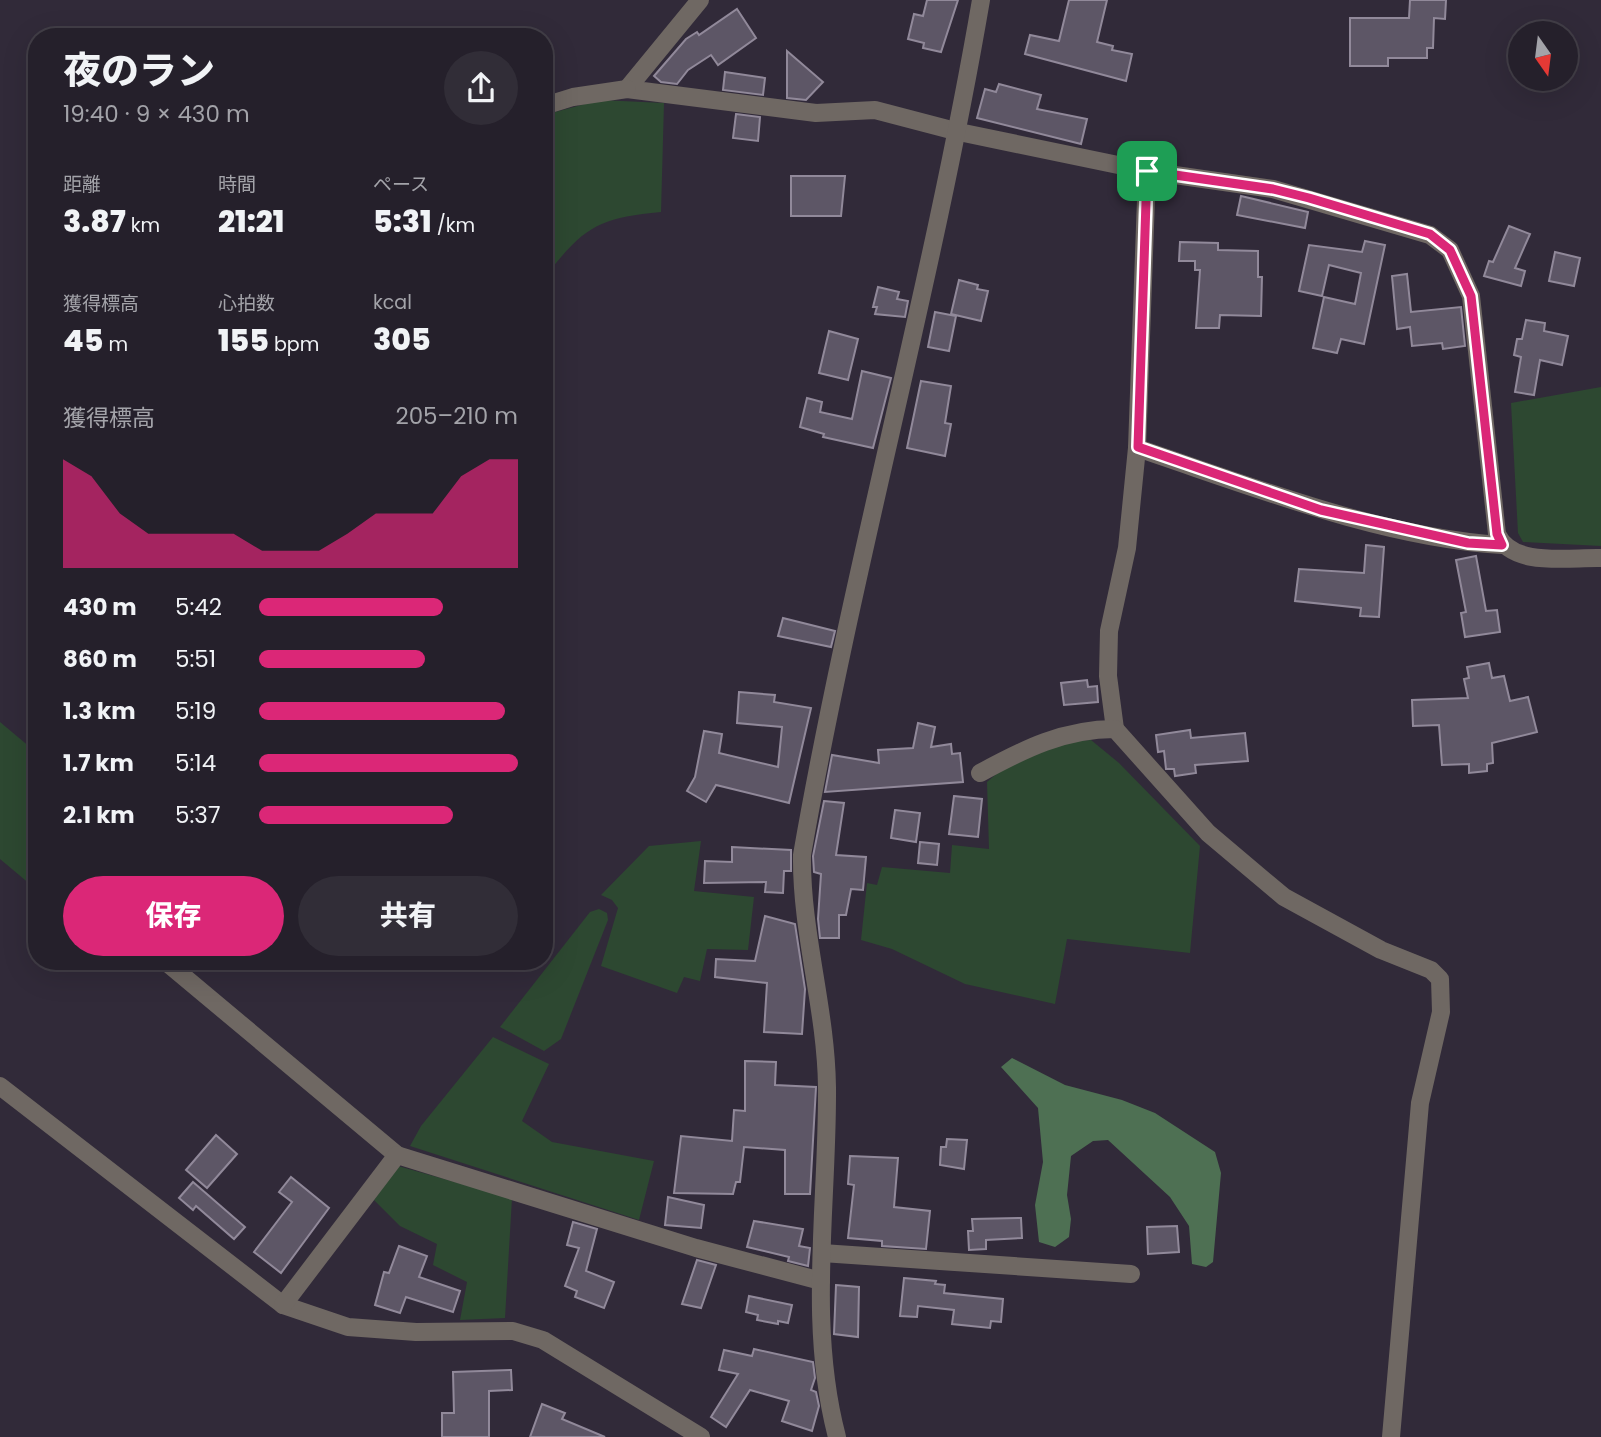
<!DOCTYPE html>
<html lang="ja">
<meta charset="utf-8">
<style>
:root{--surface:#25202b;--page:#312d37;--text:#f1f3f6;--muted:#a3a3a9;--line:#423e47;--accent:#db2777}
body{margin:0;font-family:Poppins,"Noto Sans JP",sans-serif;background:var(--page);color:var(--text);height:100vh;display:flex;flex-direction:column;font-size:26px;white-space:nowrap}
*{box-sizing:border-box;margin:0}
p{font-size:23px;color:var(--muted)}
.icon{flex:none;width:38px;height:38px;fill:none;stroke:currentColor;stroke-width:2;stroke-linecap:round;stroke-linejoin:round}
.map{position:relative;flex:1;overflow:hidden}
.drawer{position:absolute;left:28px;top:28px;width:525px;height:942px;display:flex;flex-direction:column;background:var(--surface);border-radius:28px;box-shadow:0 7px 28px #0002,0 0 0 2px var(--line)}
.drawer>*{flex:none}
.needle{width:46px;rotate:166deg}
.buttons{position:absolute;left:1508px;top:21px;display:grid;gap:14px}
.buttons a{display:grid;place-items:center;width:70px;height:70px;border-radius:50%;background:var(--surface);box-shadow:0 7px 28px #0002,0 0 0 2px var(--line);font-size:35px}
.pin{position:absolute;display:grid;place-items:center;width:60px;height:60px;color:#fff;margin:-30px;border-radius:14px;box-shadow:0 4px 10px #0006}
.round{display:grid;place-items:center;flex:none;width:74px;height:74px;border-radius:37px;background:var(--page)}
.summary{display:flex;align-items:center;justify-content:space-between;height:119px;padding:0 35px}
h1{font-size:38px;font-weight:800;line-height:52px}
.stats{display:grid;grid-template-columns:repeat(3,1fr);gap:10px;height:119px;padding:7px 35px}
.stats div{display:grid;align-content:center}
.stats b{font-size:30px;font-weight:800}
.stats small{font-size:19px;font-weight:400}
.stats p{font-size:19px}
.chart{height:196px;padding:14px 35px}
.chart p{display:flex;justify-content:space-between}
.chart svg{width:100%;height:126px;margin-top:7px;fill:var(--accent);opacity:.7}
.action{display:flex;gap:14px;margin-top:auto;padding:14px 35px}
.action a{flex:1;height:80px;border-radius:42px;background:var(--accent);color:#fff;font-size:28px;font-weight:800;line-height:80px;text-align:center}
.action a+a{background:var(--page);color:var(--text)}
ul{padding:0 35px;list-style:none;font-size:23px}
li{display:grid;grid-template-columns:112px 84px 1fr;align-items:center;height:52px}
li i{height:18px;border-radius:9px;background:var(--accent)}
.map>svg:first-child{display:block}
.green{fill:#2d4831}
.forest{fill:#4e7053}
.building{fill:#5d5666;stroke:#91899a;stroke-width:2}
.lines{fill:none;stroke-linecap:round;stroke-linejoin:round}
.street{stroke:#6f6863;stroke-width:18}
.route-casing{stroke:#fff;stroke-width:14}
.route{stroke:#db2777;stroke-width:9}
</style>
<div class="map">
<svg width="1601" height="1437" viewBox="0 0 1601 1437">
<rect width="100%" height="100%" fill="#312a39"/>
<g class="green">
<path d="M600,100L664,103L661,212C597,218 584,227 544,278V115Z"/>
<path d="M1601,387V546L1523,542L1518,533L1511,403Z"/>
<path d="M0,722L37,753V890L0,859Z"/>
<path d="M1091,740L1119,763L1200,846L1190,953L1067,939L1055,1004L965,984L892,949L861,940L867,883L877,885L882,867L950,873L952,845L989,849L987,782C1015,756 1053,742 1091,740Z"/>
<path d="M701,841L694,891L754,897L748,950L707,949L700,981L684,977L677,993L601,966L618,908L612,900L601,895L649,846Z"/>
<path d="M599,909L607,913L608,920L561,1039L544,1051L500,1027L590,912Z"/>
<path d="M493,1037L549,1064L522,1121L552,1142L654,1161L639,1220L410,1146L421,1126Z"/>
<path d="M398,1166L512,1198L505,1318L460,1320L467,1282L433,1265L437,1244L400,1226L374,1200Z"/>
</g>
<path class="forest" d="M1012,1058L1065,1085L1122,1100L1155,1113L1215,1152L1221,1173L1213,1262L1206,1267L1192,1264L1189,1226L1170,1197L1108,1140L1093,1141L1071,1156L1067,1195L1071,1219L1069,1237L1055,1247L1039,1242L1035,1205L1043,1162L1038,1108L1001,1067Z"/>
<g class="building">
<path d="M927,0H958L941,52L923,48L924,43L908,39L914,14L923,16Z"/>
<path d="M1069,0H1107L1097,42L1113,46L1112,50L1132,54L1126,81L1025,54L1030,35L1059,41Z"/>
<path d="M1410,0H1446L1445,19L1434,18L1433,48H1427V58H1388V66H1350V18H1409Z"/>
<path d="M737,9L756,38L718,65L711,55L688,70L677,84L661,82L654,76L686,39L697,32L699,35Z"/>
<path d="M787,51L823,82L806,100L787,98Z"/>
<path d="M725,72L765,78L763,95L723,90Z"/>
<path d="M999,84L1041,95L1037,109L1087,119L1081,144L977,118L985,89L996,92Z"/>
<path d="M736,114L760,117L758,141L733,138Z"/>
<path d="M791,176H845L841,216H791Z"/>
<path d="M1241,196L1308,212L1305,228L1237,215Z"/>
<path d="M1509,226L1530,234L1515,268L1525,271L1521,286L1484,276L1489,261L1493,262Z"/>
<path d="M1365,241L1385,245L1364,344L1341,339L1337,353L1313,348L1324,297L1355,304L1361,273L1329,265L1322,296L1299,291L1309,245L1362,252Z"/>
<path d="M1180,242L1218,243V250L1258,251V277H1262L1261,316L1220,315L1219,328H1196L1200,270H1195V261H1179Z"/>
<path d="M1555,252L1580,258L1574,286L1549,281Z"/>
<path d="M1407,274L1411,312L1461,307L1465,346L1443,349L1442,343L1412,346L1410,327L1397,329L1392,276Z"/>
<path d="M959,280L978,285L977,289L988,291L981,321L951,314Z"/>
<path d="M878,287L899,292L897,299L908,301L905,317L875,314L877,307H873Z"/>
<path d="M935,312L956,316L949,351L928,347Z"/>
<path d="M1526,320L1545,323L1544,331L1568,336L1562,365L1540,360L1534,395L1515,392L1521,357L1514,355L1517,339H1522Z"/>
<path d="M829,331L858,339L848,380L819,373Z"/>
<path d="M862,371L891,378L873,448L823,437L824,434L800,427L807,398L822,402L820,412L852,419Z"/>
<path d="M921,381L951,386L945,423L951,424L945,456L907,448Z"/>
<path d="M1366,545L1384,547L1379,617L1360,616L1361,608L1295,601L1299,569L1364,573Z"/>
<path d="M1476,556L1486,611L1497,610L1500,632L1465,637L1461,613L1466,612L1456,560Z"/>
<path d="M783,618L835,631L831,647L778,636Z"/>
<path d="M1489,663L1492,678L1504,676L1510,701L1528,697L1537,732L1492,743L1493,763L1487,764V771L1469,773V764L1442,765L1439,725L1413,726L1412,700L1468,698L1464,679L1469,678L1467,667Z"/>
<path d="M1087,680L1088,687L1097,686L1098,702L1064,705L1061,683Z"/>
<path d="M739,692L775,695L774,702L811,708L789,803L716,785L706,802L687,791L695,777L704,731L722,734L719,753L778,767L782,727L737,723Z"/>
<path d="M918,723L935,727L931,747L951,744L952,754L960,753L963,782L825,792L832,755L879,763L878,750L913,748Z"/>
<path d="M1190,730L1191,738L1245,733L1248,761L1195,765L1196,773L1175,776L1174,769H1166L1164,751L1158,752L1156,735Z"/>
<path d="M954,796L982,799L978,837L949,834Z"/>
<path d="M824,801L844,803L836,855L866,857L863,890L851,889L846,915H839V938H820L818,919L821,874L814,872L813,856Z"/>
<path d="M895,810L920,813L916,842L891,838Z"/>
<path d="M920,842L939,844L937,865L918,863Z"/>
<path d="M732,847L791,850V871H784L783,893L765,892L766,882L704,883L705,861L732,862Z"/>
<path d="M765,916L795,924L805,989L802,1034L764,1032L767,983L715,977L716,959L755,961Z"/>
<path d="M745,1061L776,1062L775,1085L816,1087L810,1194H785V1150L744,1147L740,1182H736L733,1194L674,1193L681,1136L732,1141L734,1110L745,1111Z"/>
<path d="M216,1135L237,1154L207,1188L186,1170Z"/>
<path d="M947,1139L967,1140L964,1169L940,1165L941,1147H946Z"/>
<path d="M850,1156L898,1158L894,1207L930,1211L926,1249L882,1246V1241L848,1238L854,1185L848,1184Z"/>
<path d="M291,1177L329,1208L281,1273L254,1252L292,1202L279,1192Z"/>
<path d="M193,1182L245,1227L234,1239L196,1206L193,1210L179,1198Z"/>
<path d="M668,1197L704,1205L701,1228L665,1225Z"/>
<path d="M1021,1218L1022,1238L986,1240V1249L969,1250L968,1231H973L972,1219Z"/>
<path d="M754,1221L803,1229L799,1246L810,1248L808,1266L788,1261L789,1257L747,1247Z"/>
<path d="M573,1222L597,1229L586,1271L614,1282L604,1308L575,1297L577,1291L565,1286L579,1248L567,1245Z"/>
<path d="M1177,1226L1179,1252L1148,1254L1147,1227Z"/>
<path d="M399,1246L427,1256L419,1277L460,1291L453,1312L406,1297L400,1313L375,1305L384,1272L389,1273Z"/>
<path d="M697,1260L716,1265L701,1308L682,1304Z"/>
<path d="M904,1278L936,1281L935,1284L945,1285L944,1293L1003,1299L1001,1322L991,1321L990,1328L952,1324L954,1310L918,1306L917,1317L900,1316Z"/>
<path d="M836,1285L859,1287L858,1337L834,1334Z"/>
<path d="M749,1296L792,1305L788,1323L778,1321V1324L757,1320L758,1315L746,1312Z"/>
<path d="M754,1349L813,1362L815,1378L811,1390L816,1392L819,1406L812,1431L782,1421L789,1401L750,1390L726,1427L711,1417L738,1374L719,1370L724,1350L752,1356Z"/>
<path d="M511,1370L512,1390L489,1391V1437H442V1413H454L453,1372Z"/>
<path d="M542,1404L565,1413L562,1419L605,1437H530Z"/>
</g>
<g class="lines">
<g class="street">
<path d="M700,0L627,89L816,113L875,110L959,132L1147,171L1273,189L1430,235L1450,250L1471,296L1497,534C1513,568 1569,557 1601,558"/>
<path d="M544,106L573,97L627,89"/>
<path d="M1137,448C1251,486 1382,538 1502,545"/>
<path d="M1115,729L1108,676L1109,631L1127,548L1137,448L1147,171"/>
<path d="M980,773C1024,749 1064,729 1115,729L1208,833L1284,897L1381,950L1431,970L1440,979L1441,1012L1420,1103L1391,1437"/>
<path d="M165,961L397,1155"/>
<path d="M0,1086L283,1305L348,1327L416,1332L513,1331L543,1340L701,1437"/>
<path d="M822,1253L1131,1274"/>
<path d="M283,1305L397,1155L696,1248L821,1281"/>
<path d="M837,1437C807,1323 828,1204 827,1087C826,1008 801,933 802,855C852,568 932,287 981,0"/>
</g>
</g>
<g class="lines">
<g class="route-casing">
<path id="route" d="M1147,171L1273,189L1309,198L1430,234L1450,250L1471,296L1497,534L1502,545L1468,543L1321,510L1138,447Z"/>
</g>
<use href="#route" class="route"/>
</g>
</svg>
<div class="buttons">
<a><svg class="needle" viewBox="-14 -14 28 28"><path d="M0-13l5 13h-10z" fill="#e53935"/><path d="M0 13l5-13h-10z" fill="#a3a3a9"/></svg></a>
</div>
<div class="pin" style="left:1147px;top:171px;background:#1e9e55"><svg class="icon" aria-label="arrive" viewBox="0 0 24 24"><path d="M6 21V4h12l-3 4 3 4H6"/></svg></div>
<section class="drawer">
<div class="summary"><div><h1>夜のラン</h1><p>19:40 · 9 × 430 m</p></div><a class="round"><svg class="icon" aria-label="share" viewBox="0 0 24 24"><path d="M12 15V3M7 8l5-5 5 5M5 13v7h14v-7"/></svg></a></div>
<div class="stats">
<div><p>距離</p><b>3.87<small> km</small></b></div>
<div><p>時間</p><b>21:21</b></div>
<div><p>ペース</p><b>5:31<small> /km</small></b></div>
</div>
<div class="stats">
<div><p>獲得標高</p><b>45<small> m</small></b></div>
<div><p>心拍数</p><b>155<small> bpm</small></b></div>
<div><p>kcal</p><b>305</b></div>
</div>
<div class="chart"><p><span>獲得標高</span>205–210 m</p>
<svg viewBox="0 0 160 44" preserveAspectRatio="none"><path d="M0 44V6L10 12L20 25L30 32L40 32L50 32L60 32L70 38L80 38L90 38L100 32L110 25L120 25L130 25L140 12L150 6L160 6V44z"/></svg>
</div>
<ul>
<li><b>430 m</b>5:42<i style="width:71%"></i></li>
<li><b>860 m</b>5:51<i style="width:64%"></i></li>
<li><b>1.3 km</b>5:19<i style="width:95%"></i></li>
<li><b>1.7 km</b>5:14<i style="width:100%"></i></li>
<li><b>2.1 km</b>5:37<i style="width:75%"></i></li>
</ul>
<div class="action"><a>保存</a><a>共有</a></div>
</section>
</div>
